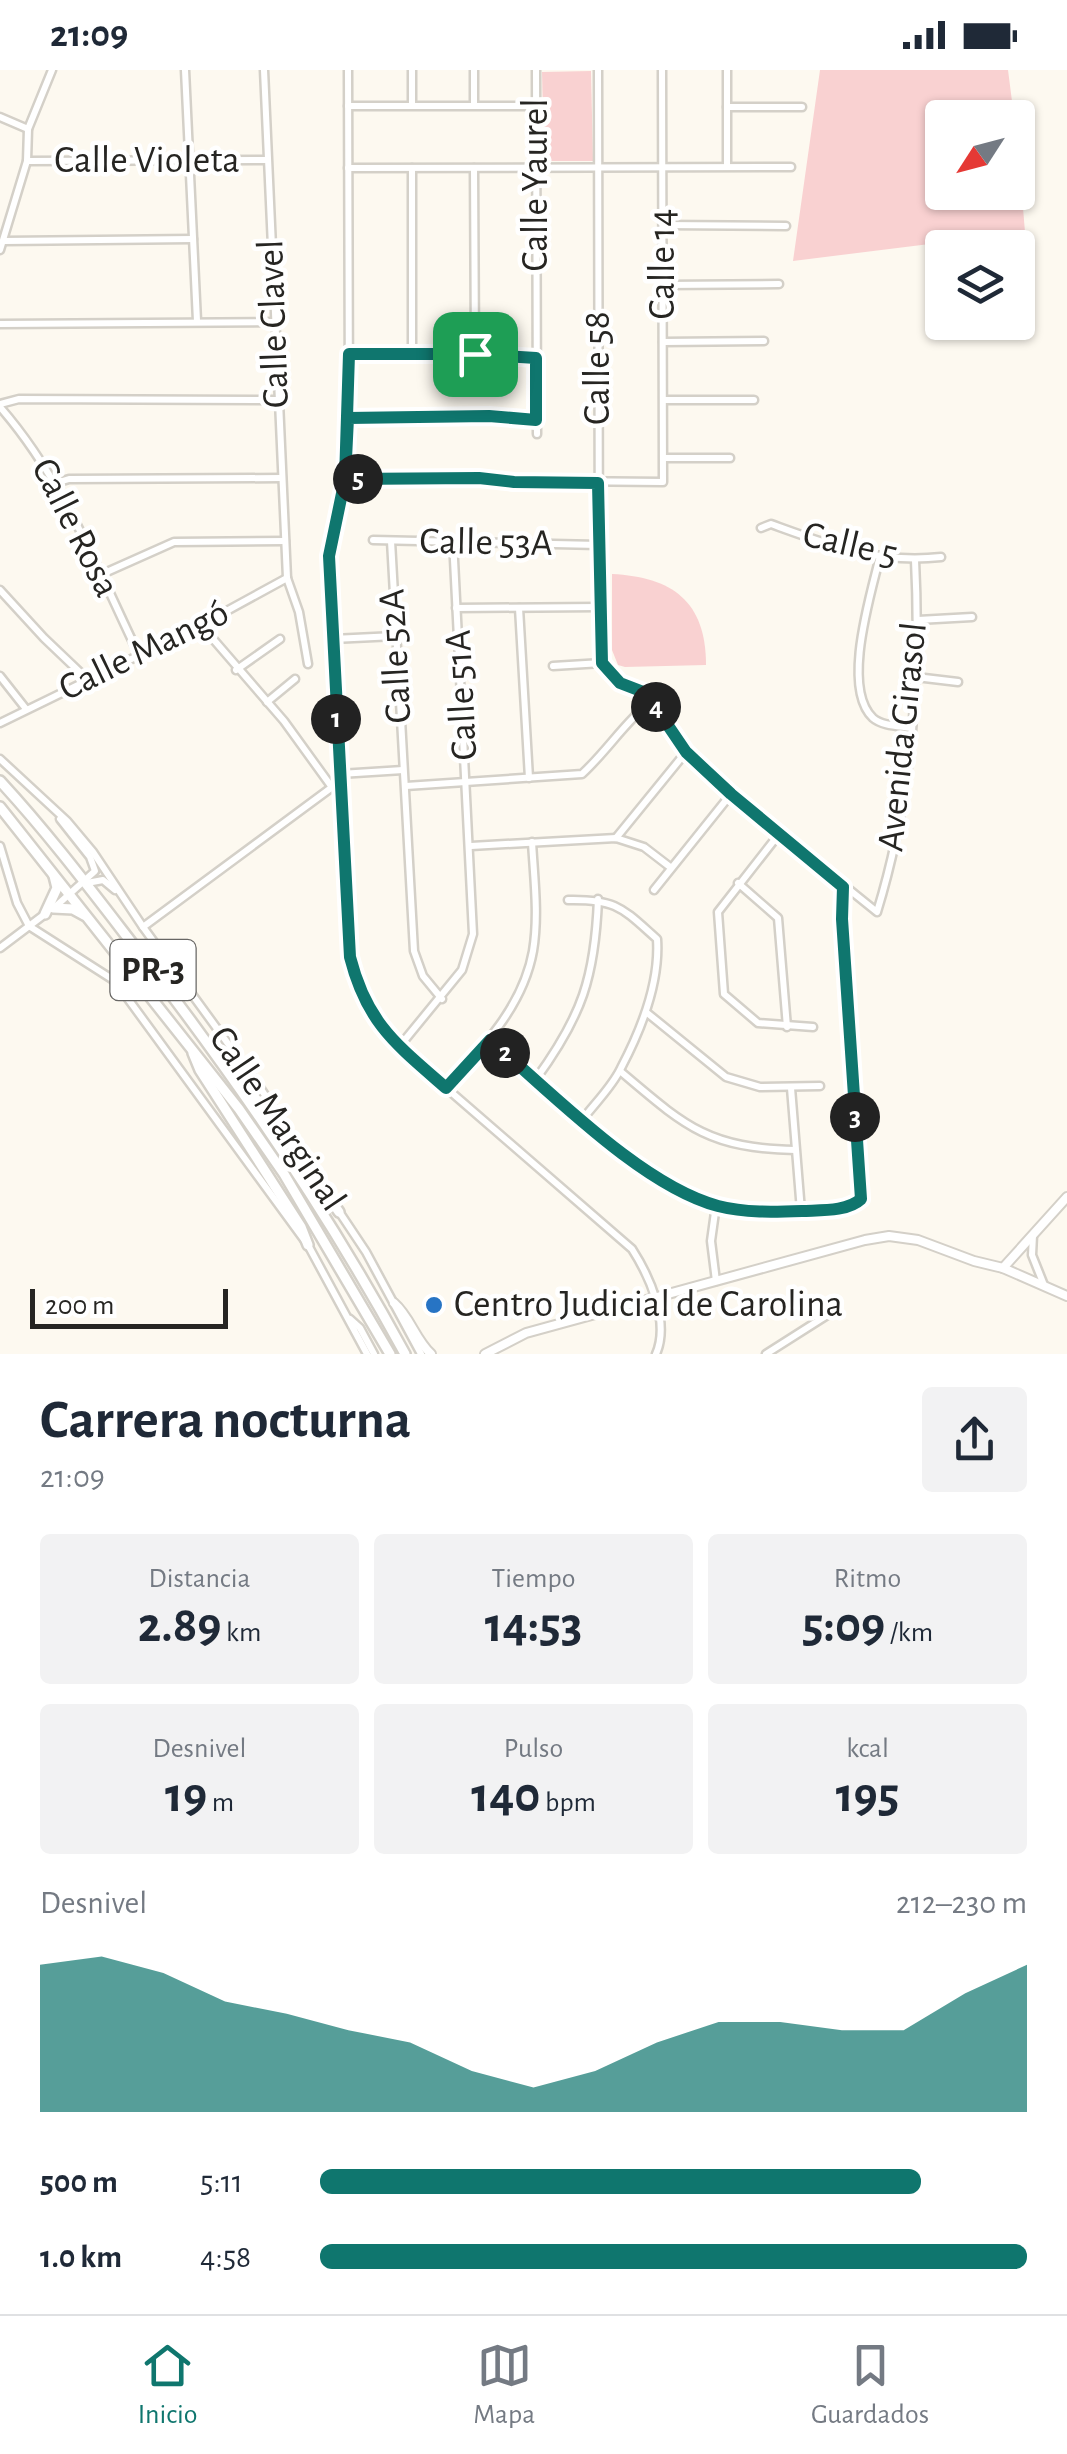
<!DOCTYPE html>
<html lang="es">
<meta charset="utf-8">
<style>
:root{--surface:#fff;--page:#f2f2f3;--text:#1f2937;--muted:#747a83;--line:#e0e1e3;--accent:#0f766e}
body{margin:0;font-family:"Alegreya Sans",sans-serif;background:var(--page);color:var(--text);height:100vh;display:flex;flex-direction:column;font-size:38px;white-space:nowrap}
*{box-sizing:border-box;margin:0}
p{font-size:32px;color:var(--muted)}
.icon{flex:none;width:55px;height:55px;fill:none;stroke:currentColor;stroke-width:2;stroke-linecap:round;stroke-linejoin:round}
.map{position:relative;height:1284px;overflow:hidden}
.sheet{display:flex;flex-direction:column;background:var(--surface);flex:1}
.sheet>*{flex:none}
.needle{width:65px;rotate:234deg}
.fabs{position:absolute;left:925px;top:30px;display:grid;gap:20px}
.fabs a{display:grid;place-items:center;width:110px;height:110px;border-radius:10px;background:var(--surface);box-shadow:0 2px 8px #0004;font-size:50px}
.scale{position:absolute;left:30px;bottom:25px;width:198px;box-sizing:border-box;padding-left:10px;border:5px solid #262522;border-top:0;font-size:28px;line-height:35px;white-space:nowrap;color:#262522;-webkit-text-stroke:8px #fff;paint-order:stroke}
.pin{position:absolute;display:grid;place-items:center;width:85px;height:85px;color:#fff;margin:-42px;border-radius:20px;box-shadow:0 5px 15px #0006}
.km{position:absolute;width:50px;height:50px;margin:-25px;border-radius:50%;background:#222;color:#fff;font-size:28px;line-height:50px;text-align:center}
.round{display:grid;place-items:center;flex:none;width:105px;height:105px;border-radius:10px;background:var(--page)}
.head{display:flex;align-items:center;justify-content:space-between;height:170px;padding:0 40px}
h1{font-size:55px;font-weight:700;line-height:75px}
.figures{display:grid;grid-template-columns:repeat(3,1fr);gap:15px;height:170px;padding:10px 40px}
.figures div{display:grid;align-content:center;border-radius:10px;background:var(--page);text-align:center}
.figures b{font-size:50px;font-weight:700}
.figures small{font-size:28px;font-weight:400}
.figures p{font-size:28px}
.chart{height:280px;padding:20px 40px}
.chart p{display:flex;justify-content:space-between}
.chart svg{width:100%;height:180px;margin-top:10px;fill:var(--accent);opacity:.7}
ul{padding:0 40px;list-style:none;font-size:32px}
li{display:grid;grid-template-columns:160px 120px 1fr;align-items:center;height:75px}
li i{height:25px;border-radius:12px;background:var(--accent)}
.status{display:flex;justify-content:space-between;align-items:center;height:70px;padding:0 50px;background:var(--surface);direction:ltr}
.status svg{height:28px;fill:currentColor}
.menu{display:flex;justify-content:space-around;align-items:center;height:140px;border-top:2px solid var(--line);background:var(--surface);font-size:28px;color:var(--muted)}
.menu a{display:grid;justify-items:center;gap:5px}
.menu .on{color:var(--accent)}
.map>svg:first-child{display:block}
.green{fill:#f9d1d1}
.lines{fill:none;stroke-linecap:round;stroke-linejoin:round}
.minor-casing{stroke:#d4d0c8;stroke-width:11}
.tertiary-casing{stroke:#d4d0c8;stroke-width:12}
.primary-casing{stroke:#d4d0c8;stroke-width:14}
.minor{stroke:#fff;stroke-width:6}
.tertiary{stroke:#fff;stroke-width:8}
.primary{stroke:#fff;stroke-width:9}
.route-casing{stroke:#fff;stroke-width:20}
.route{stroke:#0f766e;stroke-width:12}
.poi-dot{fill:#2774c4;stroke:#fff;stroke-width:4}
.labels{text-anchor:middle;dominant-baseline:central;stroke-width:9;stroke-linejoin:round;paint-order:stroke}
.shield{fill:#fff;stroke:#676664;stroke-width:2.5}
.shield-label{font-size:35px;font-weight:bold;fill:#262522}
.street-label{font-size:38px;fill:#262522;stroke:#fff}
.poi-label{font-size:38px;fill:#262522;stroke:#fff;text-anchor:start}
</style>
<div class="status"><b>21:09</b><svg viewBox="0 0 49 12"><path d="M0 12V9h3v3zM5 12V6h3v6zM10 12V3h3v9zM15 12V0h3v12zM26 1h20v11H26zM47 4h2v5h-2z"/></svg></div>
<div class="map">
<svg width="1067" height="1284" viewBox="0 0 1067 1284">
<rect width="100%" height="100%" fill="#fdf9f0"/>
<g class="green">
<path d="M820,0H1008L1014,47L942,48V122H1018V78L1025,162L793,191Z"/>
<path d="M591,1L593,91H544L542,2Z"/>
<path d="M612,504C672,507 706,531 706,595L625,597L618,595L612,580Z"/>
</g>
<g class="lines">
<g class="minor-casing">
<g id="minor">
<path d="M185,0L197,251"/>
<path d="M264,0L287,508L299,542L308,594"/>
<path d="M348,0L349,347L345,409L329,485L350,887C360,928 371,947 399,977L632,1179C650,1207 670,1252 656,1284"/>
<path d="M412,0V35"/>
<path d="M474,0V34"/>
<path d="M536,0L537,364"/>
<path d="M598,0L599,537L602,593L620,613L646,623L686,682L731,724L877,842C912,728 921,608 915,490"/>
<path d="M348,36H536"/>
<path d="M727,37H802"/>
<path d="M0,47L28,59"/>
<path d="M27,91L267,90"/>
<path d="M727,96V0"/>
<path d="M348,98L791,97"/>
<path d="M412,98V284"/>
<path d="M474,98L475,283"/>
<path d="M663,155L786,156"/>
<path d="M4,171L193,169"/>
<path d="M0,180L27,91L28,59L52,0"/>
<path d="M663,215L779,214"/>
<path d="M0,254L275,252"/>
<path d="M663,272L764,271"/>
<path d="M349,284L475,283L536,288"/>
<path d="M664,330H754"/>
<path d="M0,334L19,329L276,330"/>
<path d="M0,337C63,409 98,500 139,585"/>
<path d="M349,347L489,346L536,350"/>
<path d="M664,388H730"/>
<path d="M345,409L663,412L662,0"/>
<path d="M56,413L69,409L282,408"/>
<path d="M761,458L771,454C829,475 877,494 941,487"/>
<path d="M373,470L599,475"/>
<path d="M391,471L414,881L423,906L442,929"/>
<path d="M880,486C871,524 841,618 873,648C882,656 899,656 911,658"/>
<path d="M100,505L174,472L285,471"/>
<path d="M0,520L44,568L88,610"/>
<path d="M456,538L599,537"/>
<path d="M519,538L529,708"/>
<path d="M918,550L972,547"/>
<path d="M201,555L284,651L331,716"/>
<path d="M333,569L395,566"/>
<path d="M553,596L602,593"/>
<path d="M236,600L280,569"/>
<path d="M0,606L26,639"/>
<path d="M916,607L958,612"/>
<path d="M267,632L295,609"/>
<path d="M0,653L201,555L287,508"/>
<path d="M0,689L67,751L93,782L143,857L261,1019L294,1070"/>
<path d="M340,704L403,700"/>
<path d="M406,716L582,704C607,681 625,652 652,630"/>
<path d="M779,764L718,842L724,924L758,953L813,957"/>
<path d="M616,768L686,682"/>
<path d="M0,776L17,833L29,856L115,911L308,1175L367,1284"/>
<path d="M471,776L616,768L644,777L670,797"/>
<path d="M87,813L103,810L115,820"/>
<path d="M738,813L778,848L787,957"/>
<path d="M654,820L731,724"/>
<path d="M568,830C617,829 622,838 657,869C660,912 641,960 621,998C612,1017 595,1033 583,1049"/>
<path d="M55,837L95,801L90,787L60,749"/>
<path d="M143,857L339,712"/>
<path d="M0,878L45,844"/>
<path d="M646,942L726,1007L760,1017L820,1016"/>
<path d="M490,969C553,1023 638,1115 718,1136C746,1143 774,1142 802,1141C820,1140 847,1142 861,1129L842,849L843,818"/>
<path d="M399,977L462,900L473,864L453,470"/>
<path d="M620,1001C685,1056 707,1078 795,1080"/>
<path d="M536,1009C582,946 595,907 598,829"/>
<path d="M446,1018C482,978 523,937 533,881C539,845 534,808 532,772"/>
<path d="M791,1018L801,1141"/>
<path d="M716,1135L711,1171L716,1211"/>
<path d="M338,1140L366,1182L421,1284"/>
<path d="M1033,1165L1032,1185L1044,1215"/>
<path d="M350,1249L360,1258L374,1284"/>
<path d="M766,1284L832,1242"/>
</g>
</g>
<g class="tertiary-casing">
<g id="tertiary">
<path d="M1003,1198L1067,1127"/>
<path d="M394,1233C410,1247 415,1269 431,1284"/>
<path d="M485,1284L526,1263L865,1170L889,1166L918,1170L974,1191L1003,1198L1067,1226"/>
</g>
</g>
<g class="primary-casing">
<g id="primary">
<path d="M0,711C48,763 91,820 135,877C235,1006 327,1140 405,1284"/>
<path d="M0,737L239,1039L284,1104L390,1284"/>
<path d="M53,838L73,839L84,845"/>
<path d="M45,844L57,818L54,806"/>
<path d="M193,983L200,1000L301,1157L308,1175"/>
<path d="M236,1004L289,1070L339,1142"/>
</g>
</g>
<use href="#minor" class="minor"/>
<use href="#tertiary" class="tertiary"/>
<use href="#primary" class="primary"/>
</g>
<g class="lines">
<g class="route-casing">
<path id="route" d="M475,284H349L345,409L329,486L350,887C367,954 397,975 446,1018L490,970C550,1021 642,1116 718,1136C745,1143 774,1142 802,1141C820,1140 847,1142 861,1129L842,849L843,817L731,724L686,682L646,623L620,613L602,593L598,413L514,412L479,408L345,409L348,348L489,346L536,350V288L475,284"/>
</g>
<use href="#route" class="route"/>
</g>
<circle class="poi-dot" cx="434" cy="1235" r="10"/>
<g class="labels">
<rect class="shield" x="110.5" y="870" width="85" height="60" rx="8"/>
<g class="shield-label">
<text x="153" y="900">PR-3</text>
</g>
<g class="street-label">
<text x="147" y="91">Calle Violeta</text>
<text transform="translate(536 115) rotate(-90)">Calle Yaurel</text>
<text transform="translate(663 194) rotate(-90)">Calle 14</text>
<text transform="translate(274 254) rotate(-92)">Calle Clavel</text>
<text transform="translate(598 298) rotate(-90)">Calle 58</text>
<text transform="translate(75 458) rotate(63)">Calle Rosa</text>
<text transform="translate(486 473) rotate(1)">Calle 53A</text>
<text transform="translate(850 475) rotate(13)">Calle 5</text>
<text transform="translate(144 581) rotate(-26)">Calle Mangó</text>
<text transform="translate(396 586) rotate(-93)">Calle 52A</text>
<text transform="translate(462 625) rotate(-93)">Calle 51A</text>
<text transform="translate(903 667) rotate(-84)">Avenida Girasol</text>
<text transform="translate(277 1049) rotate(56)">Calle Marginal</text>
</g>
<g class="poi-label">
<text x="454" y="1235">Centro Judicial de Carolina</text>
</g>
</g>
</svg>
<div class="fabs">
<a><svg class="needle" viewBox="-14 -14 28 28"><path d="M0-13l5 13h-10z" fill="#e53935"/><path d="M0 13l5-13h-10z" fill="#747a83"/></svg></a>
<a><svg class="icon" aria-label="layers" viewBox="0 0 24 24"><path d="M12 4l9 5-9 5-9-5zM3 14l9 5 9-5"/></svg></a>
</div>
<div class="scale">200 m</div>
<div class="pin" style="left:475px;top:284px;background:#1e9e55"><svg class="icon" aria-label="arrive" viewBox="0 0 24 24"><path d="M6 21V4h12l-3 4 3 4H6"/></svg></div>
<b class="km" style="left:336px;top:649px">1</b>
<b class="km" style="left:505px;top:983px">2</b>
<b class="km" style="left:855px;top:1047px">3</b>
<b class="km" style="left:656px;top:637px">4</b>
<b class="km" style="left:358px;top:409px">5</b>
</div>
<section class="sheet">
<div class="head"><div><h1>Carrera nocturna</h1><p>21:09</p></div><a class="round"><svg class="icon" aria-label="share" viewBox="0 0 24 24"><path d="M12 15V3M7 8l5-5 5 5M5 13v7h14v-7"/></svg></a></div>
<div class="figures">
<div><p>Distancia</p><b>2.89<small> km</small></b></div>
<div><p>Tiempo</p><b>14:53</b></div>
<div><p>Ritmo</p><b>5:09<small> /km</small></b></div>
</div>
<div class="figures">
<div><p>Desnivel</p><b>19<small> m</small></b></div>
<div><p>Pulso</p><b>140<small> bpm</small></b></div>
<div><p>kcal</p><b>195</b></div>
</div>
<div class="chart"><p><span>Desnivel</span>212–230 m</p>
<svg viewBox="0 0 160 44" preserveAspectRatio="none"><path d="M0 44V8L10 6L20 10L30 17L40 20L50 24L60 27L70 34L80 38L90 34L100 27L110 22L120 22L130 24L140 24L150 15L160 8V44z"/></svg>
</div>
<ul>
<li><b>500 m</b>5:11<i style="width:85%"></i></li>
<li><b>1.0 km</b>4:58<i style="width:100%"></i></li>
</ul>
</section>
<nav class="menu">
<a class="on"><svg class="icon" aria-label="home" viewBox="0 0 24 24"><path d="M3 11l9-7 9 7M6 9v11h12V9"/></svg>Inicio</a>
<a><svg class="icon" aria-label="map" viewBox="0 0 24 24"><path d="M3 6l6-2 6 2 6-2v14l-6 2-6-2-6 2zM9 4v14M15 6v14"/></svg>Mapa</a>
<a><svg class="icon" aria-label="saved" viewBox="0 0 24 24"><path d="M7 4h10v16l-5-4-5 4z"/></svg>Guardados</a>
</nav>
